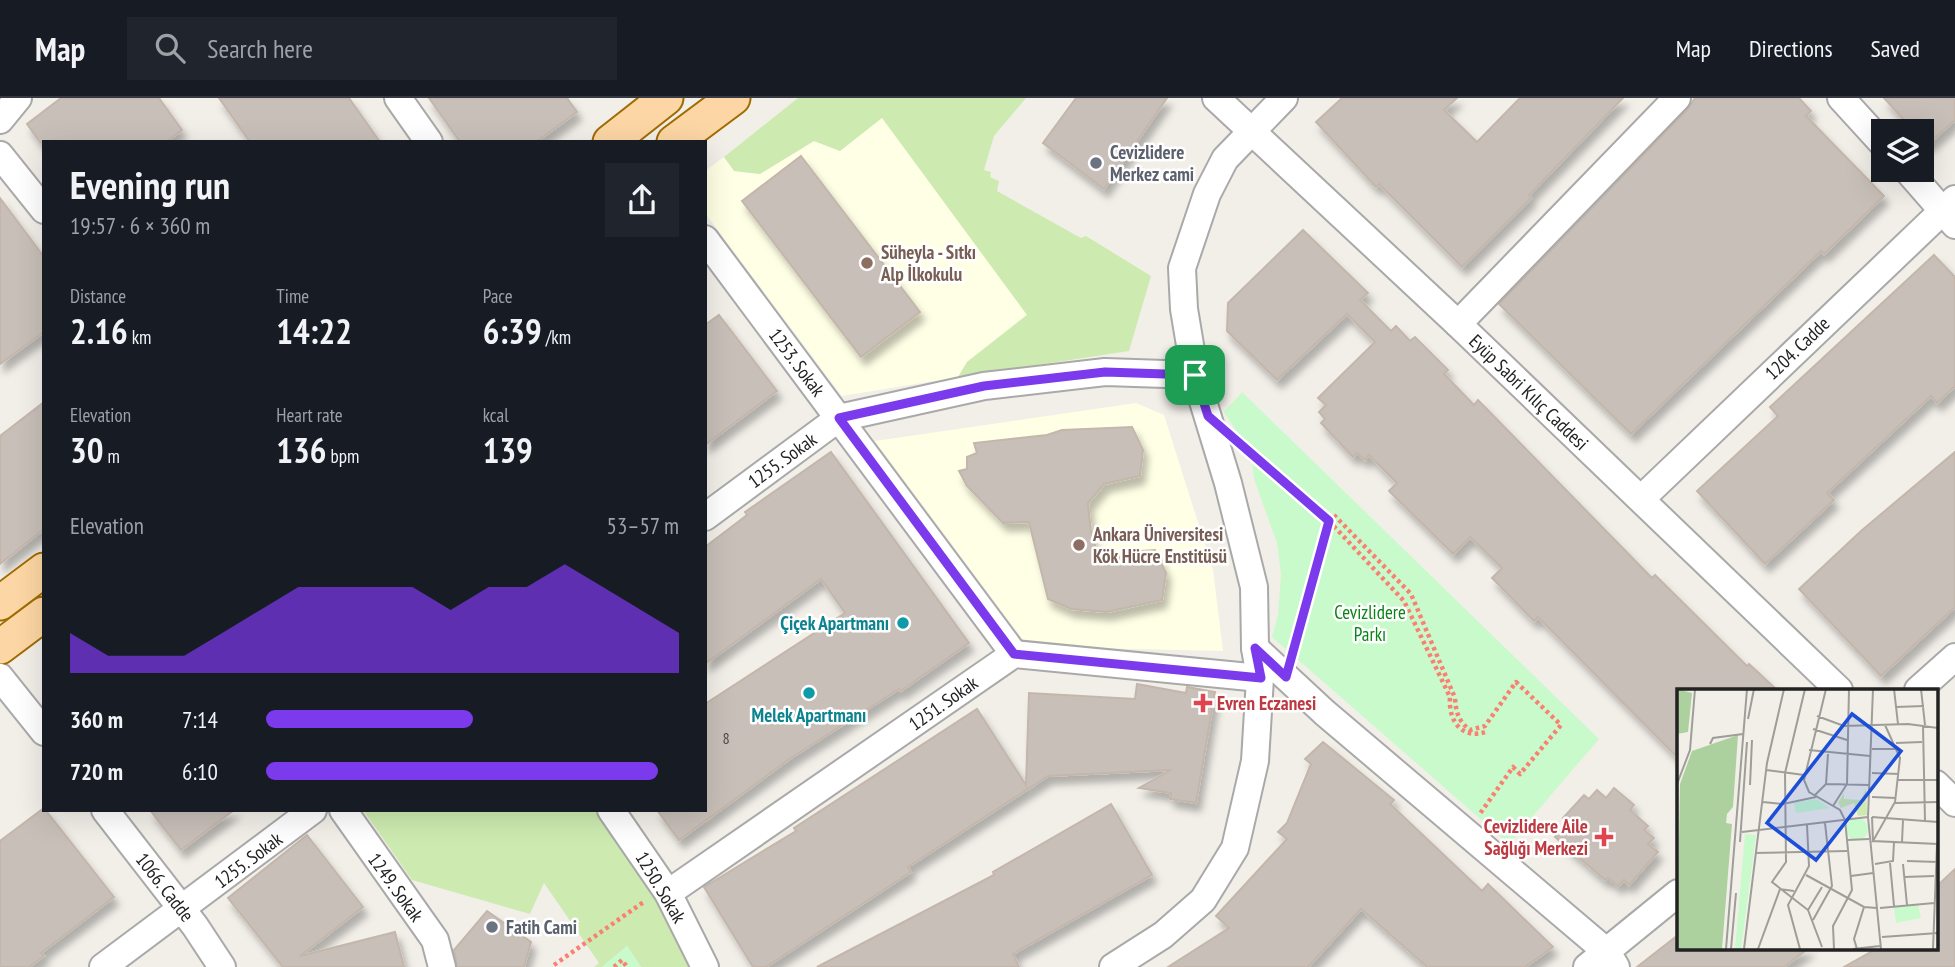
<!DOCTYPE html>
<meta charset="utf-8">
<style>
:root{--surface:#171b24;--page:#20242c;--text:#f1f3f6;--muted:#9ea1a6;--line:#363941;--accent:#7c3aed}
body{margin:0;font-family:"PT Sans Narrow",sans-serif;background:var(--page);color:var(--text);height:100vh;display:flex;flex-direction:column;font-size:26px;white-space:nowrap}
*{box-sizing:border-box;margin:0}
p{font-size:23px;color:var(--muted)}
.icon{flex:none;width:38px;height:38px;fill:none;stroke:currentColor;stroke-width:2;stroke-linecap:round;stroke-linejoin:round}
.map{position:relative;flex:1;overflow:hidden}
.drawer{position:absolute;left:42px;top:42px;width:665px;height:672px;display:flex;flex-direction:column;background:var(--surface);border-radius:0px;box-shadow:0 7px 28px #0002}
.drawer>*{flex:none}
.tools{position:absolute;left:1871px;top:21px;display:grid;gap:14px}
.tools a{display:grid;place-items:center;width:63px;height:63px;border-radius:0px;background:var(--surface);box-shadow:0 7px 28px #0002;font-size:35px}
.pin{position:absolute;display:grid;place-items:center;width:60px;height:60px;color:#fff;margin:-30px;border-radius:14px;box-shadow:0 4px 10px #0006}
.round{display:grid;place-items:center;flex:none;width:74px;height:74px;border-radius:0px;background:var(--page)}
.head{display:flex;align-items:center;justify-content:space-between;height:119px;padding:0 28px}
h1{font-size:38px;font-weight:800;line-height:52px}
.figures{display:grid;grid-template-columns:repeat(3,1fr);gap:10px;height:119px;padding:7px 28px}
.figures div{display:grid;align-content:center}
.figures b{font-size:35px;font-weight:800}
.figures small{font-size:19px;font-weight:400}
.figures p{font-size:19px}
.chart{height:196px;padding:14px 28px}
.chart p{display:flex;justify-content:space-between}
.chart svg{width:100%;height:126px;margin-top:7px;fill:var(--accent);opacity:.7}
ul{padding:0 28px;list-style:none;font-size:23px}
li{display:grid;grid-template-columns:112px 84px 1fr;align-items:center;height:52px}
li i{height:18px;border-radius:9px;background:var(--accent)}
header{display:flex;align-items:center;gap:42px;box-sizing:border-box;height:98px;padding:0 35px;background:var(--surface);border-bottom:2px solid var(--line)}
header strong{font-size:33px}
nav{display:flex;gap:38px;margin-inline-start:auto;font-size:24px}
.search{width:490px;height:63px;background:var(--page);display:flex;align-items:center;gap:18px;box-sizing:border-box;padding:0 24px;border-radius:0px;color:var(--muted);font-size:26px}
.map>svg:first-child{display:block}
.education{fill:#ffffe5}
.grass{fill:#cdebb0}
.park{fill:#c8facc}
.building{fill:#c7bfb8;stroke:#c4b6ab;stroke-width:2;filter:url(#shadow)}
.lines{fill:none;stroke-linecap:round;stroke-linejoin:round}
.minor-casing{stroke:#a9a9a9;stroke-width:30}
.major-casing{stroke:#a06b00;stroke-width:37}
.path{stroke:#fa8072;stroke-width:4.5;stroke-dasharray:3.5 3.5;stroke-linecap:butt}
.minor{stroke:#fff;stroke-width:26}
.major{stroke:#fcd6a4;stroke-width:33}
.route-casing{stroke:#fff;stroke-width:14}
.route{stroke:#7c3aed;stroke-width:9}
.worship-dot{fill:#6b7280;stroke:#fff;stroke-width:2.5}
.education-dot{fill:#8d6e63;stroke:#fff;stroke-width:2.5}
.culture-dot{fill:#0f9aa8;stroke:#fff;stroke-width:2.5}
.health-dot{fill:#e0444e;stroke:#fff;stroke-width:2.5}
.labels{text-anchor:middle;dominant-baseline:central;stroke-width:5;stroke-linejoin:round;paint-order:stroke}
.number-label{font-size:16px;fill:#4b4948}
.worship-label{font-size:19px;font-weight:bold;fill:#5b616d;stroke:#fff;text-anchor:start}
.education-label{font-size:19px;font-weight:bold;fill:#785e54;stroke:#fff;text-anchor:start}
.street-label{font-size:19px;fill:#222;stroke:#fff}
.park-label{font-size:19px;fill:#0c8416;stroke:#fff}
.culture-label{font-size:19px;font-weight:bold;fill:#0d838f;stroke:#fff;text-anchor:end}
.health-label{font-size:19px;font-weight:bold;fill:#be3a42;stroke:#fff;text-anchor:start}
.inset-road{fill:none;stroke:#9f9d99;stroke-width:2}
.view{fill:#1d4ed8;fill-opacity:0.15;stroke:#1d4ed8;stroke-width:3.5}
.inset-edge{fill:none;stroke:#222;stroke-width:3.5}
</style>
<header>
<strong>Map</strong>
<div class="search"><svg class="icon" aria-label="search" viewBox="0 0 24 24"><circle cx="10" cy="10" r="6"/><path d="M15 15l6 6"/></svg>Search here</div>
<nav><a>Map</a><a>Directions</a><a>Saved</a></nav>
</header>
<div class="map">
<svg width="1955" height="869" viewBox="0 0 1955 869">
<defs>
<filter id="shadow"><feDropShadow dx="4.5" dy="8" stdDeviation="3.5" flood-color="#0004"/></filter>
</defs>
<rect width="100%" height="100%" fill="#f2efe9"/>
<g class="education">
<path d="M882,19L1029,215L967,264L958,279L842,298L705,115V73L724,59L735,73L760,76L814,43L840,53Z"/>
<path d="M1136,305L1164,317L1213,472L1223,553L1048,549L1024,543L875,343Z"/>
</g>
<g class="grass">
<path d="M798,0H1026L994,38L984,72L991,74L990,79L999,83L997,93L1081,140L1086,138L1151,178L1129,253L958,279L967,264L1027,217L882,20L840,53L814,43L760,76L734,73L724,59Z"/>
<path d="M363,712H598L657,794L696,869H641L627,848L602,869H594L599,865L544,785L530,816L412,782Z"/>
</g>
<g class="park">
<path d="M1242,294L1599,641L1509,746L1272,539L1278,517L1281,476L1277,445L1254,381L1251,356L1224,314Z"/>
<path d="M627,848L641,869H602Z"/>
</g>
<g class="building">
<path d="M61,0H159L182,32L166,44H40L27,26Z"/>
<path d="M219,0H349L380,44H250Z"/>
<path d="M429,0H567L577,14L536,44H460Z"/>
<path d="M1076,0H1167L1104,91L1043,45Z"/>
<path d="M1342,0H1457L1444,12L1477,44L1520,0H1623L1529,97L1531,100L1462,169L1379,86L1376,89L1316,24Z"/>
<path d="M1695,0H1799L1811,13L1806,18L1884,98L1824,156L1821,153L1631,336L1499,206L1688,11Z"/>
<path d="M1884,0H1955V22L1927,47L1922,41V33H1914Z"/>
<path d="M801,58L920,214L861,259L742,103Z"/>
<path d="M0,100L44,159V234L0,266Z"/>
<path d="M1303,132L1368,195L1360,202L1391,233L1396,228L1410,243L1415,239L1448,272L1444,276L1474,307L1478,302L1652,480L1655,477L1747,568L1749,566L1777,592H1678V660L1538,519L1534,523L1492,480L1502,470L1470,439L1453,456L1389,393L1397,385L1369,357L1365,362L1357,355L1353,359L1321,325L1325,321L1319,314L1326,307L1318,300L1375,244L1347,216L1277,282L1227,233L1228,205Z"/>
<path d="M1934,157L1955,179V288L1937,305L1931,298L1827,395L1834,402L1765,466L1697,393L1778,318L1770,309Z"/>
<path d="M719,217L777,293L705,347V227Z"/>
<path d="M44,304V431L0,466V338Z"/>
<path d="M1132,329L1143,352L1140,378L1104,386L1088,405L1091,435L1098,456L1155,452L1166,475L1162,502L1107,514L1071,511L1048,501L1029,424L1003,425L967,388L959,373L967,371V359L977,355L974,345L1047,337L1062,332Z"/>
<path d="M831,354L969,545L901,593L899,591L791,660L679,742L657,712H705V606L845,515L821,481L705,566V449L747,417L745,414Z"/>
<path d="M1955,354V509L1881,578L1799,491L1861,433Z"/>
<path d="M1137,586L1186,595L1187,589L1215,594L1196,705L1170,701L1171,695L1139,690L1171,672L1048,678L908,769L911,774L766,869H753L704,789L796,733L794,730L977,611L1026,687L1029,595L1135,601Z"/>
<path d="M1323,644L1394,702L1390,706L1482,793L1488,786L1553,849L1525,869H1427L1361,811L1308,869H1168L1229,830L1216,818L1287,741L1278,734L1287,725L1311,666L1305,661Z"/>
<path d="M1614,690L1634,707L1630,712L1648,728L1644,732L1654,740L1648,746L1658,754L1629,787L1624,782L1618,788L1608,780L1605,782L1555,739L1568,724L1563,720L1584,697L1589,701L1597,692L1606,700Z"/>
<path d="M1111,706L1152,777L1013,856L1019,869H817L994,777L993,774Z"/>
<path d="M44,710L114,799L41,855L44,858L29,869H0V743Z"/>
<path d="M150,712H234L181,752Z"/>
<path d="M307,737L363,809L300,858L395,834L404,869H283L228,800Z"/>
<path d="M1955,771V869H1844L1878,850H1936V789Z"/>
<path d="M487,813L531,844L524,869H457L454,852Z"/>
<path d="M1678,837V850H1809L1784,869H1637Z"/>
</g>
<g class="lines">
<g class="minor-casing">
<g id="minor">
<path d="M398,0L429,44"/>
<path d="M1216,0L1458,226L1839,592"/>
<path d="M1841,0L1883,46"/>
<path d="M0,22L18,0"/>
<path d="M0,57L44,112"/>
<path d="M1907,72L1955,127"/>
<path d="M705,141L1014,556"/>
<path d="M1458,226L1677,0"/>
<path d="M1641,401L1955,101"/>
<path d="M705,419L839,320L984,288L1105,274L1195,277"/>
<path d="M1255,550L1325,615L1607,854L1616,869"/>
<path d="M0,579L44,634"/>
<path d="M1918,592L1955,559"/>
<path d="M1936,686L1955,705"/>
<path d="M105,712L195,828L222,869"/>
<path d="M343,712L435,842L442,869"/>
<path d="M611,712L668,795L705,869"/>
<path d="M668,795L1014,556L1260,580"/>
<path d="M103,869L313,712"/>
<path d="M1113,869L1163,837L1203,802L1235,750L1255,663L1260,580L1255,550L1254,489L1228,385L1195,277L1184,211L1182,170L1207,96L1225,61L1284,0"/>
<path d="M1587,869L1678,795"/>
</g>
</g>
<g class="major-casing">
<g id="major">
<path d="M610,44L666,0"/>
<path d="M674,44L733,0"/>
<path d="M0,505L44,472"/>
<path d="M0,549L44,516"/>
</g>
</g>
<g class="path">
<path d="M1245,350L1329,423"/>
<path d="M1334,417L1411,496L1455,600C1456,614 1458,623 1470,632L1485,628L1516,584L1561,627L1520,676L1513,669L1479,717"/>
<path d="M1293,551L1329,423L1404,503L1450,599C1448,624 1463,643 1488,633"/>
<path d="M554,867L645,803"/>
<path d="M614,869L622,862L627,869"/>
</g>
<use href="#minor" class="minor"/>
<use href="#major" class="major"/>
</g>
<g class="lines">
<g class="route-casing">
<path id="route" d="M1105,274L1195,277L1208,318L1329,423L1286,579L1255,550L1261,580L1014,556L839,320L984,288Z"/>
</g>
<use href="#route" class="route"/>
</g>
<g class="worship-dot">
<circle cx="1096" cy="65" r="7"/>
<circle cx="492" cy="829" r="7"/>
</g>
<g class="education-dot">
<circle cx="867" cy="165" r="7"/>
<circle cx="1079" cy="447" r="7"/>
</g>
<g class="culture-dot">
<circle cx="903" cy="525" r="7"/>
<circle cx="809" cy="595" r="7"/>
</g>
<g class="health-dot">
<path d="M1199.5 594.5h7v7h7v7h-7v7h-7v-7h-7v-7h7z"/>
<path d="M1600.5 728.5h7v7h7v7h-7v7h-7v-7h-7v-7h7z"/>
</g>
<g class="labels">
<g class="number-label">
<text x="726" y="640">8</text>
</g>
<g class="worship-label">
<text x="1110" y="54">Cevizlidere<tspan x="1110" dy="22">Merkez cami</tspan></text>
<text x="506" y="829">Fatih Cami</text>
</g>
<g class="education-label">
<text x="881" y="154">Süheyla - Sıtkı<tspan x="881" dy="22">Alp İlkokulu</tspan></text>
<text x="1093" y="436">Ankara Üniversitesi<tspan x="1093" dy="22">Kök Hücre Enstitüsü</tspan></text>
</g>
<g class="street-label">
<text transform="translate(1797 250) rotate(-44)">1204. Cadde</text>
<text transform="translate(797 264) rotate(53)">1253. Sokak</text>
<text transform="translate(1529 294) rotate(44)">Eyüp Sabri Kılıç Caddesi</text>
<text transform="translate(782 362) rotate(-36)">1255. Sokak</text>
<text transform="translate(943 605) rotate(-35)">1251. Sokak</text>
<text transform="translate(248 762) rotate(-37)">1255. Sokak</text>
<text transform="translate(165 789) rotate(52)">1066. Cadde</text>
<text transform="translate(396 789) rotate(54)">1249. Sokak</text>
<text transform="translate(661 789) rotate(59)">1250. Sokak</text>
</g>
<g class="park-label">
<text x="1370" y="514">Cevizlidere<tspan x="1370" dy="22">Parkı</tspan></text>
</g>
<g class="culture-label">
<text x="889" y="525">Çiçek Apartmanı</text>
<text x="809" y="617" text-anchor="middle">Melek Apartmanı</text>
</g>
<g class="health-label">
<text x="1217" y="605">Evren Eczanesi</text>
<text x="1588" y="728" text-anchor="end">Cevizlidere Aile<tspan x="1588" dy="22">Sağlığı Merkezi</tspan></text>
</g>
</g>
<g transform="translate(1677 591)">
<rect width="261" height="261" fill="#f2efe9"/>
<path d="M189,100L190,126L181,127L177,114L164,119L161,114L167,104V110L184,111Z" fill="#cdebb0"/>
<path d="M0,0L15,4L11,43L0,45ZM61,46L56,118L50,125L49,134L55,135L45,260H0L3,95L15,62Z" fill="#add19e"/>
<path d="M139,110L153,119L119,124L117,114ZM169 140a11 11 0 1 1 22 0a11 11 0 1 1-22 0ZM68,145L79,146L64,260H58ZM241,216L244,229L219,234L217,218Z" fill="#c8facc"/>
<path class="inset-road" d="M128,0L108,84L109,173L95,193L131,221L145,258M149,0L127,91L132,103L163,121L168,131L175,201L156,237L157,260M196,0L191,128L204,260M217,0L221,35M244,0L248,36M219,18L247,17M140,27L167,37L231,35L261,39M71,30L77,0M208,36L223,69L218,113L196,152L261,155M246,37L248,132M136,40L170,51M219,54L245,53M33,55L36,49L66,45M195,60H222M132,61L193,67M89,81L127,86M195,84L222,85M221,91H261M0,95L13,61L18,0M149,95L192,96M73,96L75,51M137,107L149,95L151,65M195,108L219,109M86,113L106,115L139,108M218,114L261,113M156,117L170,95L172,0M195,128L261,133M195,128L196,153M65,143L191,128M170,151L192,150M63,153L70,53M225,153L226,131M78,164L170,162M230,172L261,173M213,174L217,217M198,175L216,172L217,153M226,175L230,216M129,186L187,218L200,219M174,187L196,184M227,188L257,187M203,219L257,214M131,221L145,198M136,231L155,197L148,134M205,248L261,244M49,260L70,0M54,260L59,204M67,260L90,74L107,0M81,260L103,200L117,202M123,260L111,216L132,177L130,136M176,260L203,257M180,260L177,250L187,218M256,260L260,155"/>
<path class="view" d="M175,25L224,62L139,171L90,134Z"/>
<rect width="261" height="261" class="inset-edge"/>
</g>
</svg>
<div class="tools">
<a><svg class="icon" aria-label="layers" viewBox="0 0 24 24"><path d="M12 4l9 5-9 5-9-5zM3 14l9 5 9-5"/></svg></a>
</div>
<div class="pin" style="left:1195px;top:277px;background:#1e9e55"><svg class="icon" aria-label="arrive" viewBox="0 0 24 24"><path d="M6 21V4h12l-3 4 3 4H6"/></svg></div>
<section class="drawer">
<div class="head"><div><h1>Evening run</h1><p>19:57 · 6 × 360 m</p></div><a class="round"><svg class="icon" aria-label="share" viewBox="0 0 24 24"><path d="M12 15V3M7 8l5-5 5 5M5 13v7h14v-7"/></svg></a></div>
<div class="figures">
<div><p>Distance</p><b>2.16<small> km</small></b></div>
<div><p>Time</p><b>14:22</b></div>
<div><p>Pace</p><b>6:39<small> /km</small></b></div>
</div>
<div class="figures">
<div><p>Elevation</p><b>30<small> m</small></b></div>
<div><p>Heart rate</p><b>136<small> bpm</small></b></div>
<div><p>kcal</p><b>139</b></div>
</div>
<div class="chart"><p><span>Elevation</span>53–57 m</p>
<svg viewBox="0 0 160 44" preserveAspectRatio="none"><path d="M0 44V30L10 38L20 38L30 38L40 30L50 22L60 14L70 14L80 14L90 14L100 22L110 14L120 14L130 6L140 14L150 22L160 30V44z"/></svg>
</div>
<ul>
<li><b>360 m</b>7:14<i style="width:50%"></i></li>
<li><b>720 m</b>6:10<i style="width:95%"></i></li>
</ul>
</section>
</div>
